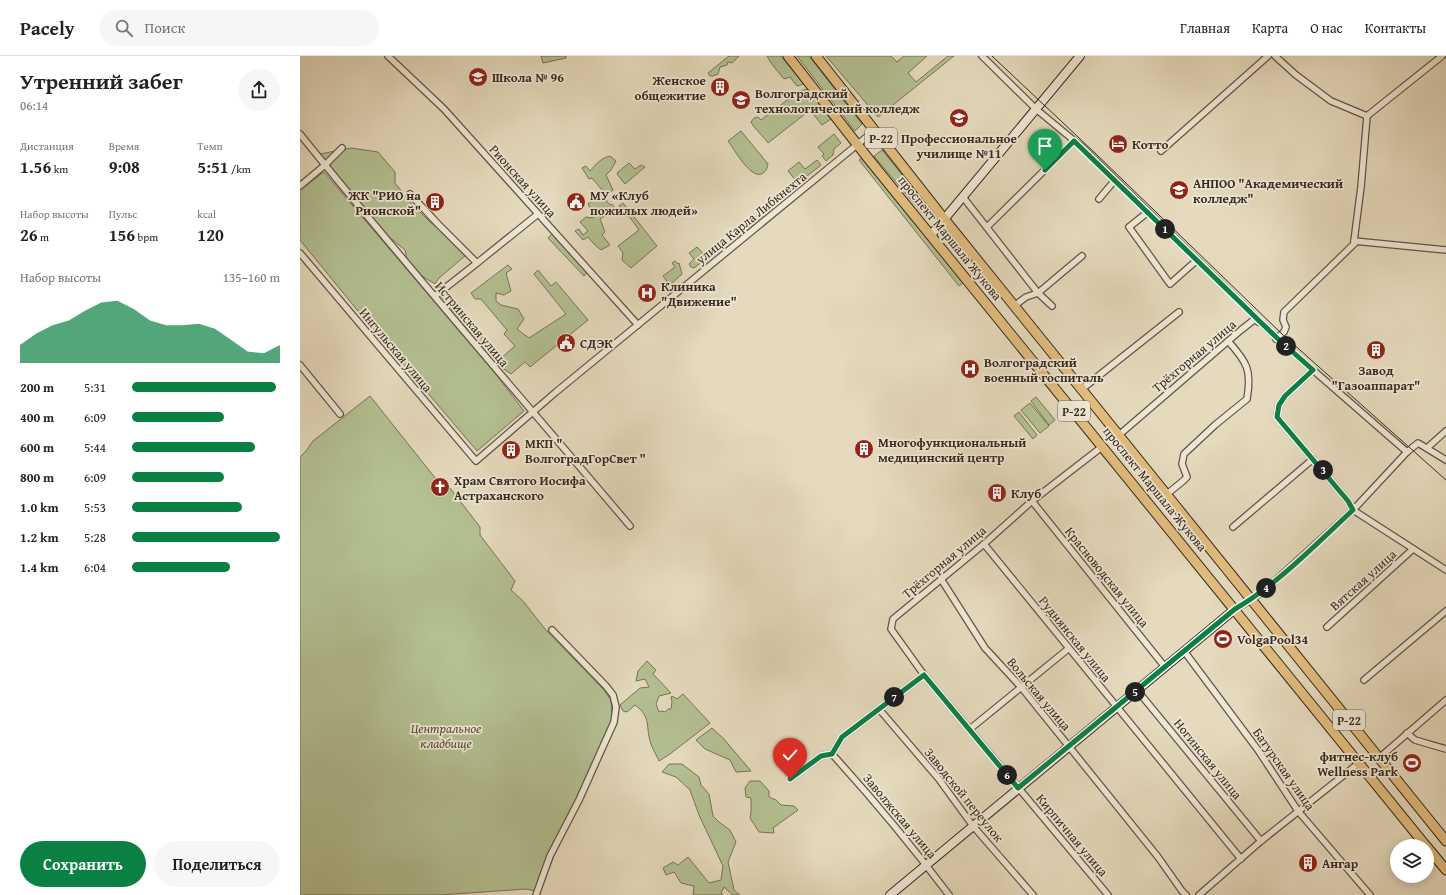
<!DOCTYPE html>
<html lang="ru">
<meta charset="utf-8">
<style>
:root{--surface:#fff;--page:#f6f6f6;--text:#222;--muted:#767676;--line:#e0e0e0;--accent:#0b8043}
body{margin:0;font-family:"Gentium Book Plus",serif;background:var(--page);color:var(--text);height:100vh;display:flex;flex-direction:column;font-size:15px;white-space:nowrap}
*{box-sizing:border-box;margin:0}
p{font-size:13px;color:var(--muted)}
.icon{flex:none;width:22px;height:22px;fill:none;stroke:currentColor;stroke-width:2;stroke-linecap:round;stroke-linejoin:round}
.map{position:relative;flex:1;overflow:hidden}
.details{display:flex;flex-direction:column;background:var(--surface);width:300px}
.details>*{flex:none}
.buttons{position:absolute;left:1090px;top:783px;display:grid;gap:8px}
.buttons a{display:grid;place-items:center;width:44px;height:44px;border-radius:50%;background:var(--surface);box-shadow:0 2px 10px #0003;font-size:20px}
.pin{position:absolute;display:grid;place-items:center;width:34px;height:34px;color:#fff;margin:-41px -17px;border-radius:50% 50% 50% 0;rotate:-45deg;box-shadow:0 0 4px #0007}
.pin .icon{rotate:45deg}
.km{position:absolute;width:20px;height:20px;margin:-10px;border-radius:50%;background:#222;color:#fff;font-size:11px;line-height:20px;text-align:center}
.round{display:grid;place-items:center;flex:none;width:42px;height:42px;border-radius:21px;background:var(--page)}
.headline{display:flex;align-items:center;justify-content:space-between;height:68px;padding:0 20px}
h1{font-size:22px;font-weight:700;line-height:30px}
.figures{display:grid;grid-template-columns:repeat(3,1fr);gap:6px;height:68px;padding:4px 20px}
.figures div{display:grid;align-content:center}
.figures b{font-size:17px;font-weight:700}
.figures small{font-size:11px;font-weight:400}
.figures p{font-size:11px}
.chart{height:112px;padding:8px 20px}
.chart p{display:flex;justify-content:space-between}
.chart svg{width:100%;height:72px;margin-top:4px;fill:var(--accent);opacity:.7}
.button{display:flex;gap:8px;margin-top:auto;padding:8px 20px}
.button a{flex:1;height:46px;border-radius:24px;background:var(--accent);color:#fff;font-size:16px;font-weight:700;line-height:46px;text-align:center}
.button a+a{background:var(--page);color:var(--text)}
ul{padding:0 20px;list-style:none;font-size:13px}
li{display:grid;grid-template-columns:64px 48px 1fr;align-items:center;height:30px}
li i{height:10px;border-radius:5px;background:var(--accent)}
header{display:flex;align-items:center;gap:24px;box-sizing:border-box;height:56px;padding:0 20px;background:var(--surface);border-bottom:1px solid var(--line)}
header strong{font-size:19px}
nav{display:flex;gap:22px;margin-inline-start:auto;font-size:14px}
.search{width:280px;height:36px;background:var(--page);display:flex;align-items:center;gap:10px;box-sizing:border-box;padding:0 14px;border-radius:22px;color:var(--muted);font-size:15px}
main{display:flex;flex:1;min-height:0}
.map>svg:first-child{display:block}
.green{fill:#b4c092;stroke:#767459}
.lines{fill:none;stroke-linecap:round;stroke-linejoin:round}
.minor-casing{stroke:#625547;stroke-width:8}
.secondary-casing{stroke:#372920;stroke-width:10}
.trunk-casing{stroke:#372920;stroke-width:11}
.minor{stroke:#eee7d4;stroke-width:5.5}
.secondary{stroke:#eee7d4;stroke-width:8}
.trunk{stroke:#e2bd7e;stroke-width:9}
.tram{stroke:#372920;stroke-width:1}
.route-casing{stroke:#fff;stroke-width:8}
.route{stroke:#0b8043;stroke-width:5}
.labels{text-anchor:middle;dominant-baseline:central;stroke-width:3.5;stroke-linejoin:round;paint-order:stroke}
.shield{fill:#eee7d4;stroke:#6e6256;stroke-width:1}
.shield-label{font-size:12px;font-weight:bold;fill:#372920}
.poi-label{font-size:13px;font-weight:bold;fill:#372920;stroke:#eee7d4;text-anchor:start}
.street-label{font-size:13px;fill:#372920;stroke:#eee7d4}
.park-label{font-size:13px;font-style:italic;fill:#564f3c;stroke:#eee7d4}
</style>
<header>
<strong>Pacely</strong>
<div class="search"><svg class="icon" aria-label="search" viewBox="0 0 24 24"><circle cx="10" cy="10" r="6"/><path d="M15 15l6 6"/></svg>Поиск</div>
<nav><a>Главная</a><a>Карта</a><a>О нас</a><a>Контакты</a></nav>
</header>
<main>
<section class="details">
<div class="headline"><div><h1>Утренний забег</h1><p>06:14</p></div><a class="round"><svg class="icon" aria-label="share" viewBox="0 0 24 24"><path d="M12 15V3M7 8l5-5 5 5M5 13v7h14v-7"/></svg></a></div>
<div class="figures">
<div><p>Дистанция</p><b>1.56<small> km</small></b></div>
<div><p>Время</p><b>9:08</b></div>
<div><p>Темп</p><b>5:51<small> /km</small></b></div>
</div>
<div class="figures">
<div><p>Набор высоты</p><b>26<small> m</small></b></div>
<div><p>Пульс</p><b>156<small> bpm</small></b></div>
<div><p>kcal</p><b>120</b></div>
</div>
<div class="chart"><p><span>Набор высоты</span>135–160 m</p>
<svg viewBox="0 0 160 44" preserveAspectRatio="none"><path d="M0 44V33L10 26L20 21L30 18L40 12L50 7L60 6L70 11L80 18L90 21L100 21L110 20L120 23L130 30L140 37L150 38L160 33V44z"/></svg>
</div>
<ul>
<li><b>200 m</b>5:31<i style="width:97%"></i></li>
<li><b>400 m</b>6:09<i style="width:62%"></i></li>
<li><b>600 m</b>5:44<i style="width:83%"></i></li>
<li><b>800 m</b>6:09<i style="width:62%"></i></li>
<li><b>1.0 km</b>5:53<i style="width:74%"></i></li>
<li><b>1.2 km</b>5:28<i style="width:100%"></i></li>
<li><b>1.4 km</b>6:04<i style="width:66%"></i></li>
</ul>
<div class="button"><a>Сохранить</a><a>Поделиться</a></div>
</section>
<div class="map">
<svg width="1146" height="839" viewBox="0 0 1146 839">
<rect width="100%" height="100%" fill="#e5dabd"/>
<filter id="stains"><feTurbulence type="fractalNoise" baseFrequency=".005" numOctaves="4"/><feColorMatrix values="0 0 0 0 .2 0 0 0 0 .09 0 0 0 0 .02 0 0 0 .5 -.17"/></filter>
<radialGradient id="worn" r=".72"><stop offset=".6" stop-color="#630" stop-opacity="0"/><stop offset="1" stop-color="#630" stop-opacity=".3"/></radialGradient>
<g class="green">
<path d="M241,0H266V2L243,7Z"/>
<path d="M429,0H439L432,7L428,6L427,9L420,11L418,18L413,20H410L408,17Z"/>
<path d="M467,0H481L504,28L497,30L490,21L484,23L471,7Z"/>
<path d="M497,0H509L562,68L555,75Z"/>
<path d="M526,0H591L597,6L604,0H627L608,17L616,26L648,0H654L578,61Z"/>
<path d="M508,33L531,63L522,69L510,54L468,87C464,81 453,71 451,66L454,62L458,61L461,64L499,35Z"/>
<path d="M441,75L468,108C467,113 466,116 461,118C450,122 434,93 428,85Z"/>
<path d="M534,78L541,87L534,93L533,99L526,105L522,100L524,98L518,91Z"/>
<path d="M51,92L78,96L95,116V127L111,147L131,167L144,175L165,200L139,222L135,228L122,220L107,203L105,194L87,179L20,98Z"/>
<path d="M582,94L634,158L628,164L574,100Z"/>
<path d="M310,100L316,105L311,114L306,119L313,134L309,137L303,135L292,122L289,123L282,112L286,110L290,115C296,108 301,102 310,100Z"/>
<path d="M563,101L664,226L659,230L559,104Z"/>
<path d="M517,104L521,109L498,127L488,115L499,106L505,113Z"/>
<path d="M329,107L335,113L341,109L345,111L325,128L317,118L318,116Z"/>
<path d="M24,116L194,316L224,355L177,395L53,249L0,184V134Z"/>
<path d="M299,140L305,143L310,149L312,148L315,152L300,163L305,176L302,179L310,189L301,194L293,187L288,181L283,184L275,175L279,173L283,179L288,175L280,166L286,161L293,162L294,160L288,148Z"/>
<path d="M323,147L357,190L331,212L322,204L323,197L318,190L339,174L329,160L327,161L319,150Z"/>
<path d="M469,149L473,154L439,183L435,178Z"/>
<path d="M253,177L289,215L284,220L248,182Z"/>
<path d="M397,191L402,196L403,205L394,212L391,211L389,208L394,203L389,197Z"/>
<path d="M375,205L378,208L379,207L382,218L370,229L363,220L375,211L372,207Z"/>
<path d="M208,209L212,213L206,217L211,235L204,239L196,237V245L201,249L218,253L224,263L217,273L229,282L266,258L234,218L238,214L251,230L256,226L288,264L230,311L225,306L211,318L195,307L140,239L146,234L200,303L215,290L204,278L207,274L181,243H175L171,237Z"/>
<path d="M70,340L136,423L141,427L130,431L131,434L140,440L150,432L180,471V479L215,525L211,534L223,545L245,573L303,633L311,644L312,666L277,741L280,748L255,797L240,836L226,833L140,839H0V401L6,395L13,385Z"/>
<path d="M736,341L755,364L749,369L731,345Z"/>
<path d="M730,347L749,370L740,377L721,354Z"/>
<path d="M719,356L737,379L733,383L714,360Z"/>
<path d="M347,605L356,614L353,618L371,637L359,640L356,648L359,656L362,655L365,656L368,653H371L372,646L371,641L372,640L377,643L383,638L410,667L370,698L359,705C357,700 353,694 351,688C345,671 352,661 335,649L327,656L323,655L320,649L340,632L349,631L345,623L336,625L338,615Z"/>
<path d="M412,672L423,682L451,715L436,716L430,704L405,693L396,684Z"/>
<path d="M369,708H382L399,721L401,729L409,738L413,760L419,766L430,774L436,786L428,806L434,834L440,839H433L424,831L421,837L423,839H393L394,830L381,827L374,816L366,819L363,812L373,806L378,809L388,801L409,827L421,824L423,810L399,759L390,734L376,721L362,716Z"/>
<path d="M450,725H460L469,735V741L476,744L481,749L494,750L498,754L473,772L474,777L459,776L450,762L451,756V742L446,741L445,732Z"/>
</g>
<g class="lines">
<g class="minor-casing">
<g id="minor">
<path d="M88,0L144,53L338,269"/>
<path d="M682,0L736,53L783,92L977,282L1013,314L1107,396"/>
<path d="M975,0L996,19L1031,45L1067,60"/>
<path d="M0,78C107,211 220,340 330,470"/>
<path d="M861,95L968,0"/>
<path d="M0,130L25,109L42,92"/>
<path d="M110,138L138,168L177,207L135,240"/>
<path d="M663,141L738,237L752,250"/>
<path d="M799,143L815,124"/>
<path d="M848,156L829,171L870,228L897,204"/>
<path d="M687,171L774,85"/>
<path d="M1054,185L1061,131L1067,60L1142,0"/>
<path d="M0,197L176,405L256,336L575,74"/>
<path d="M177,207L238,158"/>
<path d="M714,250L726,241L738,237L782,200"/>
<path d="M976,283L984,276L986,271L983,264L984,256L1055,187L1054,185L1146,194"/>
<path d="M0,309L40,358"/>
<path d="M1013,314L985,340L979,349L977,361L1048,445L1053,454L1146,514"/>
<path d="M782,333L879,256"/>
<path d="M819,379L941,274L955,263L958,266"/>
<path d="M803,390L732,445L684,488L593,563L591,573L624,619L808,839"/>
<path d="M1127,392L1146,375"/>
<path d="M867,438L883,425L887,421L882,408L884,398L915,369L947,343C952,314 947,306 928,285"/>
<path d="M732,445L865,611"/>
<path d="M933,471L1013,403"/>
<path d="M684,488L941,803"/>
<path d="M641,523L685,592L721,631L858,801L882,835L886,839"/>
<path d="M935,553L951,544L975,525L1053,454L1107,396L1118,387L1146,404"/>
<path d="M1027,571L1113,493"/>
<path d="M884,595L958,694L998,755L1070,839"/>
<path d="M1064,624L1146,555"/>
<path d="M837,634L961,785"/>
<path d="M579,653L638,722L673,770L733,839"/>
<path d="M670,673L768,593"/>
<path d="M1107,677L1115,684L1146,693"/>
<path d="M532,698C573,743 612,790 649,839"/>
<path d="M1079,702L1146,644"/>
<path d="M490,723L521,700L532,698L542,681L624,619"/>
<path d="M236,839L250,800L279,744L314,666L316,651L313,639L306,630L252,574"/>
<path d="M899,839L961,785L1059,707"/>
</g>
</g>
<g class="secondary-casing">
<g id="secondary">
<path d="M631,179L780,0"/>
<path d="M590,839L935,553"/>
</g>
</g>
<g class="trunk-casing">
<g id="trunk">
<path d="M488,0L567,101L1126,790"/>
<path d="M516,0L645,164L1146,785"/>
<path d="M1127,791L1146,814"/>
</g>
</g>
<use href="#minor" class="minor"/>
<use href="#secondary" class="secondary"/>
<use href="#trunk" class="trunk"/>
<path class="tram" d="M692,0L795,97L982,278L1146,424"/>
</g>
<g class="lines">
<g class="route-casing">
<path id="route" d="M490,723L521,700L532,698L542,681L624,619L718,732L935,553C977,529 1017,487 1053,454L1048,445L977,361L979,349L985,340L1013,314L977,282L774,85L745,114"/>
</g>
<use href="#route" class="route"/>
</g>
<defs>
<g id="school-disc" transform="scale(1)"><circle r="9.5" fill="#8f2418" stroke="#eee7d4"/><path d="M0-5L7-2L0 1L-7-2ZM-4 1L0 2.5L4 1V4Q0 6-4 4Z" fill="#fff"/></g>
<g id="building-disc" transform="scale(1)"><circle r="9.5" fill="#8f2418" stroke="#eee7d4"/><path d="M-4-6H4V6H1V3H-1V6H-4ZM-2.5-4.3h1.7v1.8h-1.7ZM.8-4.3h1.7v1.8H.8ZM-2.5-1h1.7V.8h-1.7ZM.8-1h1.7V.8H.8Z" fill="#fff"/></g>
<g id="university-disc" transform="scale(1)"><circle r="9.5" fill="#8f2418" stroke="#eee7d4"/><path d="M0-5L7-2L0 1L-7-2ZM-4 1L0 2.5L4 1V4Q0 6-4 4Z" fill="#fff"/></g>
<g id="hotel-disc" transform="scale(1)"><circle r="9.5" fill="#8f2418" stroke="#eee7d4"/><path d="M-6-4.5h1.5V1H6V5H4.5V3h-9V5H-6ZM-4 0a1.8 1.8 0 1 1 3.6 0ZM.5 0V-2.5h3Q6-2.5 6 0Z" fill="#fff"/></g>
<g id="civic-disc" transform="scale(1)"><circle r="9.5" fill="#8f2418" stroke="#eee7d4"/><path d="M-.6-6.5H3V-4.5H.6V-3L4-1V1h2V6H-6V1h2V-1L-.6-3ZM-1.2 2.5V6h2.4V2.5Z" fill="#fff"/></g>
<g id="hospital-disc" transform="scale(1)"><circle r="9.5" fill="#8f2418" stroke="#eee7d4"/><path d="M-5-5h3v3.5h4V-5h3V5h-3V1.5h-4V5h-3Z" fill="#fff"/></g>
<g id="church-disc" transform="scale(1)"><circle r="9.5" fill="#8f2418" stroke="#eee7d4"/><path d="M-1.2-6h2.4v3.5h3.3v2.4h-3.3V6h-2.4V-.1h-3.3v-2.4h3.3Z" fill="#fff"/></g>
<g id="stadium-disc" transform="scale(1)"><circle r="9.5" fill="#8f2418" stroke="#eee7d4"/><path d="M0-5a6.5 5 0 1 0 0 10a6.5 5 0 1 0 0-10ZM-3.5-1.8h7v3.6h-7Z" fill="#fff"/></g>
</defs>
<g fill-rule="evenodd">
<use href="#school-disc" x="178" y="21"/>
<use href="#building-disc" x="420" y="31"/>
<use href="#university-disc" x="441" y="44"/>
<use href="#university-disc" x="659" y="62"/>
<use href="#hotel-disc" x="818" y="88"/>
<use href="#university-disc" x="879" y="134"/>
<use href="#building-disc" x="135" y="146"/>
<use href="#civic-disc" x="276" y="146"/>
<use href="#hospital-disc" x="347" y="237"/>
<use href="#civic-disc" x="266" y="287"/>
<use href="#building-disc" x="1076" y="294"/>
<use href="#hospital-disc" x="670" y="313"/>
<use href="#building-disc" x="564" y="393"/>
<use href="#building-disc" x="211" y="394"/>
<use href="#church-disc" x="140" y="431"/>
<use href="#building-disc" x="697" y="437"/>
<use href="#stadium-disc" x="923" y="583"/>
<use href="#stadium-disc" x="1112" y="707"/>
<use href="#building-disc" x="1008" y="807"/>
</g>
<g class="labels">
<g class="shield">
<rect x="565" y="72" width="32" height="20" rx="3"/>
<rect x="758" y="345" width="32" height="20" rx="3"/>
<rect x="1033" y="654" width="32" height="20" rx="3"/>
</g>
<g class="shield-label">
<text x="581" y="82">Р-22</text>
<text x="774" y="355">Р-22</text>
<text x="1049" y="664">Р-22</text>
</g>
<g class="poi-label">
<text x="192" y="21">Школа № 96</text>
<text x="406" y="24" text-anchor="end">Женское<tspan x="406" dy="15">общежитие</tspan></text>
<text x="455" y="37">Волгоградский<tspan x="455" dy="15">технологический колледж</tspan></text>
<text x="659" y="82" text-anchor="middle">Профессиональное<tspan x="659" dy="15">училище №11</tspan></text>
<text x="832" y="88">Котто</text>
<text x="893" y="127">АНПОО "Академический<tspan x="893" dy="15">колледж"</tspan></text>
<text x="121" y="139" text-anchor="end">ЖК "РИО на<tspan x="121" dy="15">Рионской"</tspan></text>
<text x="290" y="139">МУ «Клуб<tspan x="290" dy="15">пожилых людей»</tspan></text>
<text x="361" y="230">Клиника<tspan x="361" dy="15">"Движение"</tspan></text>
<text x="280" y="287">СДЭК</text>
<text x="684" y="306">Волгоградский<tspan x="684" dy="15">военный госпиталь</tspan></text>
<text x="1076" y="314" text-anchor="middle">Завод<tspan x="1076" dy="15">"Газоаппарат"</tspan></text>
<text x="578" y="386">Многофункциональный<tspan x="578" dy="15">медицинский центр</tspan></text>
<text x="225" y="387">МКП "<tspan x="225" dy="15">ВолгоградГорСвет "</tspan></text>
<text x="154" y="424">Храм Святого Иосифа<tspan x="154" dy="15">Астраханского</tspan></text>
<text x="711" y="437">Клуб</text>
<text x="937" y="583">VolgaPool34</text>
<text x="1098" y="700" text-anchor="end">фитнес-клуб<tspan x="1098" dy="15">Wellness Park</tspan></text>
<text x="1022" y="807">Ангар</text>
</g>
<g class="street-label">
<text transform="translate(223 125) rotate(48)">Рионская улица</text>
<text transform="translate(451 162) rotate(-39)">улица Карла Либкнехта</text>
<text transform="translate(650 182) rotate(51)">проспект Маршала Жукова</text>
<text transform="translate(172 268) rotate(50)">Истринская улица</text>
<text transform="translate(96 294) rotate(50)">Ингульская улица</text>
<text transform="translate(894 300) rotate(-40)">Трёхгорная улица</text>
<text transform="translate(855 433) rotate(51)">проспект Маршала Жукова</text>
<text transform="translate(644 506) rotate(-40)">Трёхгорная улица</text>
<text transform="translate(807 521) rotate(51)">Красноводская улица</text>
<text transform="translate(1063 524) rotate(-42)">Вятская улица</text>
<text transform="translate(775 583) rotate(51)">Руднянская улица</text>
<text transform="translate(739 638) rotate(50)">Вольская улица</text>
<text transform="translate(908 703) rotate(51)">Ногинская улица</text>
<text transform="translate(984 713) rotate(55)">Батурская улица</text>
<text transform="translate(664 739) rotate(51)">Заводской переулок</text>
<text transform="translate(600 760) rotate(50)">Заволжская улица</text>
<text transform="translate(772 779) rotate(50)">Кирпичная улица</text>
</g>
<g class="park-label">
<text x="146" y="672">Центральное<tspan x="146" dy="15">кладбище</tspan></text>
</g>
</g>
<rect width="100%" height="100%" filter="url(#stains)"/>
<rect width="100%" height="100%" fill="url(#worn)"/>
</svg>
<div class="buttons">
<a><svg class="icon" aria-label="layers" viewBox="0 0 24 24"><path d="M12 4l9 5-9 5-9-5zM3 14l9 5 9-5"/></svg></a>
</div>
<div class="pin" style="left:745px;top:114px;background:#1e9e55"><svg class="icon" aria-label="arrive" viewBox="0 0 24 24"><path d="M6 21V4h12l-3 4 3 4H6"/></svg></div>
<div class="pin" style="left:490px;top:723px;background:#d93025"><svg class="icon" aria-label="check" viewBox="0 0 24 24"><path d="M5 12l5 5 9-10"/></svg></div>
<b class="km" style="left:865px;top:173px">1</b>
<b class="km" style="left:986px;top:290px">2</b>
<b class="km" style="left:1023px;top:414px">3</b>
<b class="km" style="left:966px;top:532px">4</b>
<b class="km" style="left:835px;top:636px">5</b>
<b class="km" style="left:707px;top:719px">6</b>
<b class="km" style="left:594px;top:641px">7</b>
</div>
</main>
